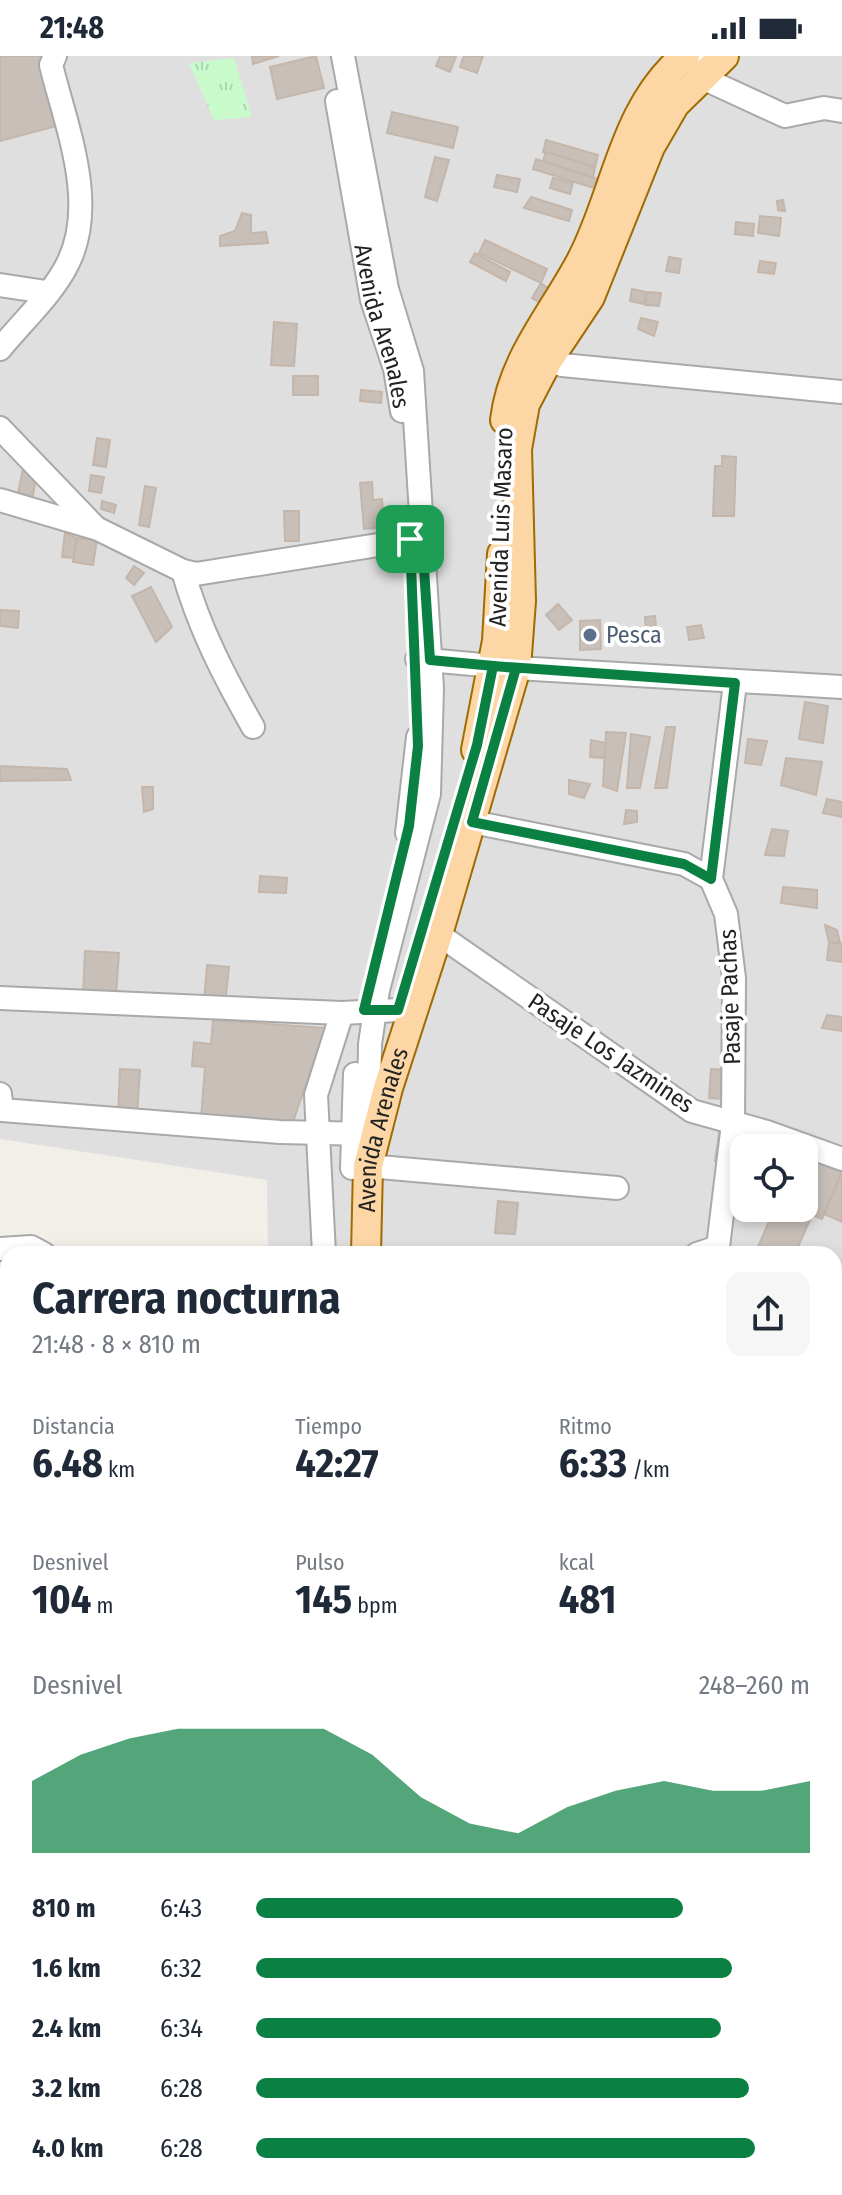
<!DOCTYPE html>
<html lang="es">
<meta charset="utf-8">
<style>
:root{--surface:#fff;--page:#f6f6f7;--text:#1f2937;--muted:#747a83;--accent:#0b8043}
body{margin:0;font-family:"Fira Sans Condensed",sans-serif;background:var(--page);color:var(--text);height:100vh;display:flex;flex-direction:column;font-size:30px;white-space:nowrap}
*{box-sizing:border-box;margin:0}
p{font-size:26px;color:var(--muted)}
.icon{flex:none;width:44px;height:44px;fill:none;stroke:currentColor;stroke-width:2;stroke-linecap:round;stroke-linejoin:round}
.map{position:relative;flex:1;overflow:hidden}
.details{position:absolute;left:0px;top:1190px;width:842px;height:950px;display:flex;flex-direction:column;background:var(--surface);border-radius:24px 24px 0 0;box-shadow:0 4px 12px #0003}
.details>*{flex:none}
.buttons{position:absolute;left:730px;top:1078px;display:grid;gap:16px}
.buttons a{display:grid;place-items:center;width:88px;height:88px;border-radius:16px;background:var(--surface);box-shadow:0 4px 12px #0003;font-size:40px}
.pin{position:absolute;display:grid;place-items:center;width:68px;height:68px;color:#fff;margin:-34px;border-radius:16px;box-shadow:0 4px 12px #0006}
.round{display:grid;place-items:center;flex:none;width:84px;height:84px;border-radius:16px;background:var(--page)}
.headline{display:flex;align-items:center;justify-content:space-between;height:136px;padding:0 32px}
h1{font-size:44px;font-weight:700;line-height:60px}
.metrics{display:grid;grid-template-columns:repeat(3,1fr);gap:12px;height:136px;padding:8px 32px}
.metrics div{display:grid;align-content:center}
.metrics b{font-size:40px;font-weight:700}
.metrics small{font-size:22px;font-weight:400}
.metrics p{font-size:22px}
.chart{height:224px;padding:16px 32px}
.chart p{display:flex;justify-content:space-between}
.chart svg{width:100%;height:144px;margin-top:8px;fill:var(--accent);opacity:.7}
ul{padding:0 32px;list-style:none;font-size:26px}
li{display:grid;grid-template-columns:128px 96px 1fr;align-items:center;height:60px}
li i{height:20px;border-radius:10px;background:var(--accent)}
.status{display:flex;justify-content:space-between;align-items:center;height:56px;padding:0 40px;background:var(--surface);direction:ltr}
.status svg{height:22px;fill:currentColor}
.map>svg:first-child{display:block}
.residential{fill:#e0dfdf;fill-rule:evenodd}
.park{fill:url(#park-tufts)}
.pitch{fill:#88e0be}
.building{fill:#c7bfb8;stroke:#c4b6ab;stroke-width:2}
.lines{fill:none;stroke-linecap:round;stroke-linejoin:round}
.minor-casing{stroke:#a9a9a9;stroke-width:26}
.major-casing{stroke:#a06b00;stroke-width:32}
.minor{stroke:#fff;stroke-width:22}
.major{stroke:#fcd6a4;stroke-width:28}
.route-casing{stroke:#fff;stroke-width:16}
.route{stroke:#0b8043;stroke-width:10}
.service-dot{fill:#5c6f8a;stroke:#fff;stroke-width:3}
.labels{text-anchor:middle;dominant-baseline:central;stroke-width:8;stroke-linejoin:round;paint-order:stroke}
.street-label{font-size:24px;fill:#222;stroke:#fff}
.service-label{font-size:24px;fill:#4e5e75;stroke:#fff;text-anchor:start}
</style>
<div class="status"><b>21:48</b><svg viewBox="0 0 49 12"><path d="M0 12V9h3v3zM5 12V6h3v6zM10 12V3h3v9zM15 12V0h3v12zM26 1h20v11H26zM47 4h2v5h-2z"/></svg></div>
<div class="map">
<svg width="842" height="2139" viewBox="0 0 842 2139">
<defs>
<pattern id="park-tufts" width="24" height="20" patternUnits="userSpaceOnUse" patternTransform="scale(2)"><rect width="24" height="20" fill="#c8facc"/><path d="M3 7l-1-3M5 7V3M7 7l1-3M15 17l-1-3M17 17v-4M19 17l1-3" fill="none" stroke="#acd6af"/></pattern>
</defs>
<rect width="100%" height="100%" fill="#f2efe9"/>
<g class="residential">
<path d="M0,0H842V2139H750L751,2132H834V1198H268L267,1124L0,1083ZM744,1092H804V1152H744Z"/>
<path d="M8,1376V2132H335L333,2139H0V1377Z"/>
<path d="M347,2132H590L588,2139H348Z"/>
</g>
<path class="park" d="M234,2L252,61L214,64L189,7Z"/>
<path class="pitch" d="M0,1998H8V2132H178V2139H0Z"/>
<g class="building">
<path d="M0,0H46L60,69L0,85Z"/>
<path d="M252,0H279L253,8Z"/>
<path d="M316,0L324,32L277,43L270,11Z"/>
<path d="M440,0H456L450,16L436,10Z"/>
<path d="M464,0H483L477,17L460,11Z"/>
<path d="M392,56L458,71L453,92L387,77Z"/>
<path d="M546,84L598,99L595,111L543,96Z"/>
<path d="M546,96L595,111L593,122L543,105Z"/>
<path d="M435,101L449,104L437,145L425,141Z"/>
<path d="M536,103L597,123L594,132L533,113Z"/>
<path d="M497,119L520,123L517,136L494,131Z"/>
<path d="M553,122L573,127L570,138L550,132Z"/>
<path d="M531,141L572,154L569,165L524,152Z"/>
<path d="M783,144L785,155L778,154L777,145Z"/>
<path d="M242,157L251,159V177L266,176L268,187L220,190V180L235,175Z"/>
<path d="M760,160L781,162L779,180L758,177Z"/>
<path d="M736,166L754,168L753,180L735,178Z"/>
<path d="M485,184L547,213L541,227L479,197Z"/>
<path d="M475,197L510,216L506,225L470,206Z"/>
<path d="M669,201L681,203L679,217L666,215Z"/>
<path d="M760,205L776,207L774,218L758,216Z"/>
<path d="M541,227L550,234L540,247L532,242Z"/>
<path d="M632,233L646,236L644,248L630,245Z"/>
<path d="M646,236L661,237L659,250L646,249Z"/>
<path d="M641,262L658,266L654,280L638,273Z"/>
<path d="M274,266L297,268L294,310L271,309Z"/>
<rect x="293" y="320" width="25" height="19"/>
<path d="M361,334L382,336L381,347L360,345Z"/>
<path d="M97,382L110,384L106,411L93,409Z"/>
<path d="M722,400L736,401L734,460H713L715,410H722Z"/>
<path d="M25,403L36,423L32,445L17,442Z"/>
<path d="M91,419L104,421L101,437L89,435Z"/>
<path d="M372,426L373,444L382,443L384,471L364,473L360,427Z"/>
<path d="M145,430L156,432L149,471L139,469Z"/>
<path d="M102,445L116,449L114,457L101,453Z"/>
<path d="M284,455H299V485H285Z"/>
<path d="M65,477L77,482L74,502L62,501Z"/>
<path d="M77,482L97,484L93,509L73,506Z"/>
<path d="M134,510L144,517L134,529L126,522Z"/>
<path d="M151,531L172,571L156,586L132,540Z"/>
<path d="M558,548L572,564L559,574L546,559Z"/>
<path d="M0,554L19,555L18,572L0,570Z"/>
<path d="M655,560L657,581H646L645,561Z"/>
<path d="M600,564L601,593L580,594V565Z"/>
<path d="M701,569L704,582L689,584L687,571Z"/>
<path d="M805,646L828,650L823,687L799,683Z"/>
<path d="M666,671H675L667,732H655Z"/>
<path d="M606,676L626,677L617,735L603,730Z"/>
<path d="M631,678L650,681L640,732H627Z"/>
<path d="M748,683L767,685L761,709L745,707Z"/>
<path d="M591,684L606,687L604,702L590,701Z"/>
<path d="M786,702L822,706L816,739L781,729Z"/>
<path d="M0,710L67,713L71,724L0,725Z"/>
<path d="M569,724L590,728L584,742L569,738Z"/>
<path d="M142,731H153V753L144,756Z"/>
<path d="M827,743L842,746V761L823,757Z"/>
<path d="M626,754L637,755V766L624,768Z"/>
<path d="M772,773L788,775L784,800L765,799Z"/>
<path d="M260,820L287,822L286,837L259,836Z"/>
<path d="M783,831L817,834V852L781,847Z"/>
<path d="M825,869L837,874L840,887L829,886Z"/>
<path d="M829,886L842,888V906L827,904Z"/>
<path d="M85,895L119,897L116,940L83,938Z"/>
<path d="M207,909L229,911L225,948L204,946Z"/>
<path d="M827,959L842,961V975L822,972Z"/>
<path d="M213,964L325,972L292,1069L201,1062L205,1011L192,1010L194,986L211,988Z"/>
<path d="M120,1013L140,1014L137,1060L118,1059Z"/>
<path d="M711,1013L726,1014L724,1043L709,1042Z"/>
<path d="M720,1071L730,1073L726,1107L715,1105Z"/>
<path d="M804,1098L812,1102L804,1121Z"/>
<path d="M812,1102L842,1115L822,1163L796,1152H804V1121Z"/>
<path d="M842,1117V1166L824,1158Z"/>
<path d="M498,1145L518,1147L515,1178L495,1177Z"/>
<path d="M775,1152H796L812,1159L795,1198H767L757,1193Z"/>
<path d="M6,1427L8,1508H5L0,1474V1428Z"/>
<path d="M8,1790V1806H0V1791Z"/>
<path d="M420,2132H434L432,2139H418Z"/>
<path d="M449,2132H462L460,2139H447Z"/>
<path d="M758,2132H776L775,2139H756Z"/>
</g>
<g class="lines">
<g class="minor-casing">
<g id="minor">
<path d="M343,0L387,233L412,315L432,632L429,738L378,934L370,988L368,1110L617,1132"/>
<path d="M699,7L709,25L785,60L824,52L842,55"/>
<path id="s1" d="M337,45L372,244L395,313L402,355"/>
<path d="M0,229L46,236"/>
<path d="M0,293C22,266 53,238 68,207C98,147 66,70 51,9L55,0"/>
<path d="M535,298L562,309L842,336"/>
<path d="M0,372L96,472"/>
<path d="M0,444L98,473L183,515L196,518L422,482"/>
<path d="M183,515C199,572 224,620 253,671"/>
<path d="M417,603L516,612L842,631"/>
<path d="M472,766L684,808L711,823"/>
<path d="M407,777L418,681"/>
<path d="M438,878L692,1055L767,1076L842,1103"/>
<path d="M0,942L342,957L398,954"/>
<path d="M0,1038L2,1054L280,1076L367,1078"/>
<path d="M352,1112L355,1018"/>
<path d="M718,1191L733,1068L734,922L726,858L711,823L735,627"/>
<path d="M0,1193L31,1191L44,1198"/>
<path d="M324,1198L316,1039L342,957"/>
<path d="M697,1198L718,1191"/>
<path d="M834,1238L842,1241"/>
<path d="M834,1326L842,1330"/>
<path d="M834,1444L842,1445"/>
<path d="M0,1628H8"/>
<path d="M834,1675L842,1621"/>
<path d="M0,1723H8"/>
<path d="M0,1815L8,1814"/>
<path d="M0,1895L8,1904"/>
<path d="M834,2082L842,2084"/>
</g>
</g>
<g class="major-casing">
<g id="major">
<path d="M505,364C512,303 553,258 581,205C617,137 622,53 685,0"/>
<path d="M476,694L497,585L502,498"/>
<path id="s2" d="M366,1198L368,1110L388,1032L438,878L516,612L521,545L517,393L525,348L548,304L590,241L650,91L675,48L724,0"/>
<path d="M270,2139L273,2132"/>
<path d="M293,2139L296,2132"/>
</g>
</g>
<use href="#minor" class="minor"/>
<use href="#major" class="major"/>
</g>
<g class="lines">
<g class="route-casing">
<path id="route" d="M410,483L418,690L409,770L364,954H398L477,689L493,610L735,627L711,823L684,808L472,766L516,612L430,604L422,482L410,483"/>
</g>
<use href="#route" class="route"/>
</g>
<circle class="service-dot" cx="590" cy="579" r="8"/>
<g class="labels">
<g class="street-label">
<text stroke="none"><textPath href="#s1" startOffset="230">Avenida Arenales</textPath></text>
<text transform="translate(501 471) rotate(-88)">Avenida Luis Masaro</text>
<text transform="translate(730 941) rotate(-92)">Pasaje Pachas</text>
<text transform="translate(611 997) rotate(34)">Pasaje Los Jazmines</text>
<text stroke="none"><textPath href="#s2" startOffset="126">Avenida Arenales</textPath></text>
</g>
<g class="service-label">
<text x="606" y="579">Pesca</text>
</g>
</g>
</svg>
<div class="buttons">
<a><svg class="icon" aria-label="locate" viewBox="0 0 24 24"><circle cx="12" cy="12" r="6"/><path d="M12 2v4M12 18v4M2 12h4M18 12h4"/></svg></a>
</div>
<div class="pin" style="left:410px;top:483px;background:#1e9e55"><svg class="icon" aria-label="arrive" viewBox="0 0 24 24"><path d="M6 21V4h12l-3 4 3 4H6"/></svg></div>
<section class="details">
<div class="headline"><div><h1>Carrera nocturna</h1><p>21:48 · 8 × 810 m</p></div><a class="round"><svg class="icon" aria-label="share" viewBox="0 0 24 24"><path d="M12 15V3M7 8l5-5 5 5M5 13v7h14v-7"/></svg></a></div>
<div class="metrics">
<div><p>Distancia</p><b>6.48<small> km</small></b></div>
<div><p>Tiempo</p><b>42:27</b></div>
<div><p>Ritmo</p><b>6:33<small> /km</small></b></div>
</div>
<div class="metrics">
<div><p>Desnivel</p><b>104<small> m</small></b></div>
<div><p>Pulso</p><b>145<small> bpm</small></b></div>
<div><p>kcal</p><b>481</b></div>
</div>
<div class="chart"><p><span>Desnivel</span>248–260 m</p>
<svg viewBox="0 0 160 44" preserveAspectRatio="none"><path d="M0 44V22L10 14L20 9L30 6L40 6L50 6L60 6L70 14L80 27L90 35L100 38L110 30L120 25L130 22L140 25L150 25L160 22V44z"/></svg>
</div>
<ul>
<li><b>810 m</b>6:43<i style="width:77%"></i></li>
<li><b>1.6 km</b>6:32<i style="width:86%"></i></li>
<li><b>2.4 km</b>6:34<i style="width:84%"></i></li>
<li><b>3.2 km</b>6:28<i style="width:89%"></i></li>
<li><b>4.0 km</b>6:28<i style="width:90%"></i></li>
</ul>
</section>
</div>
